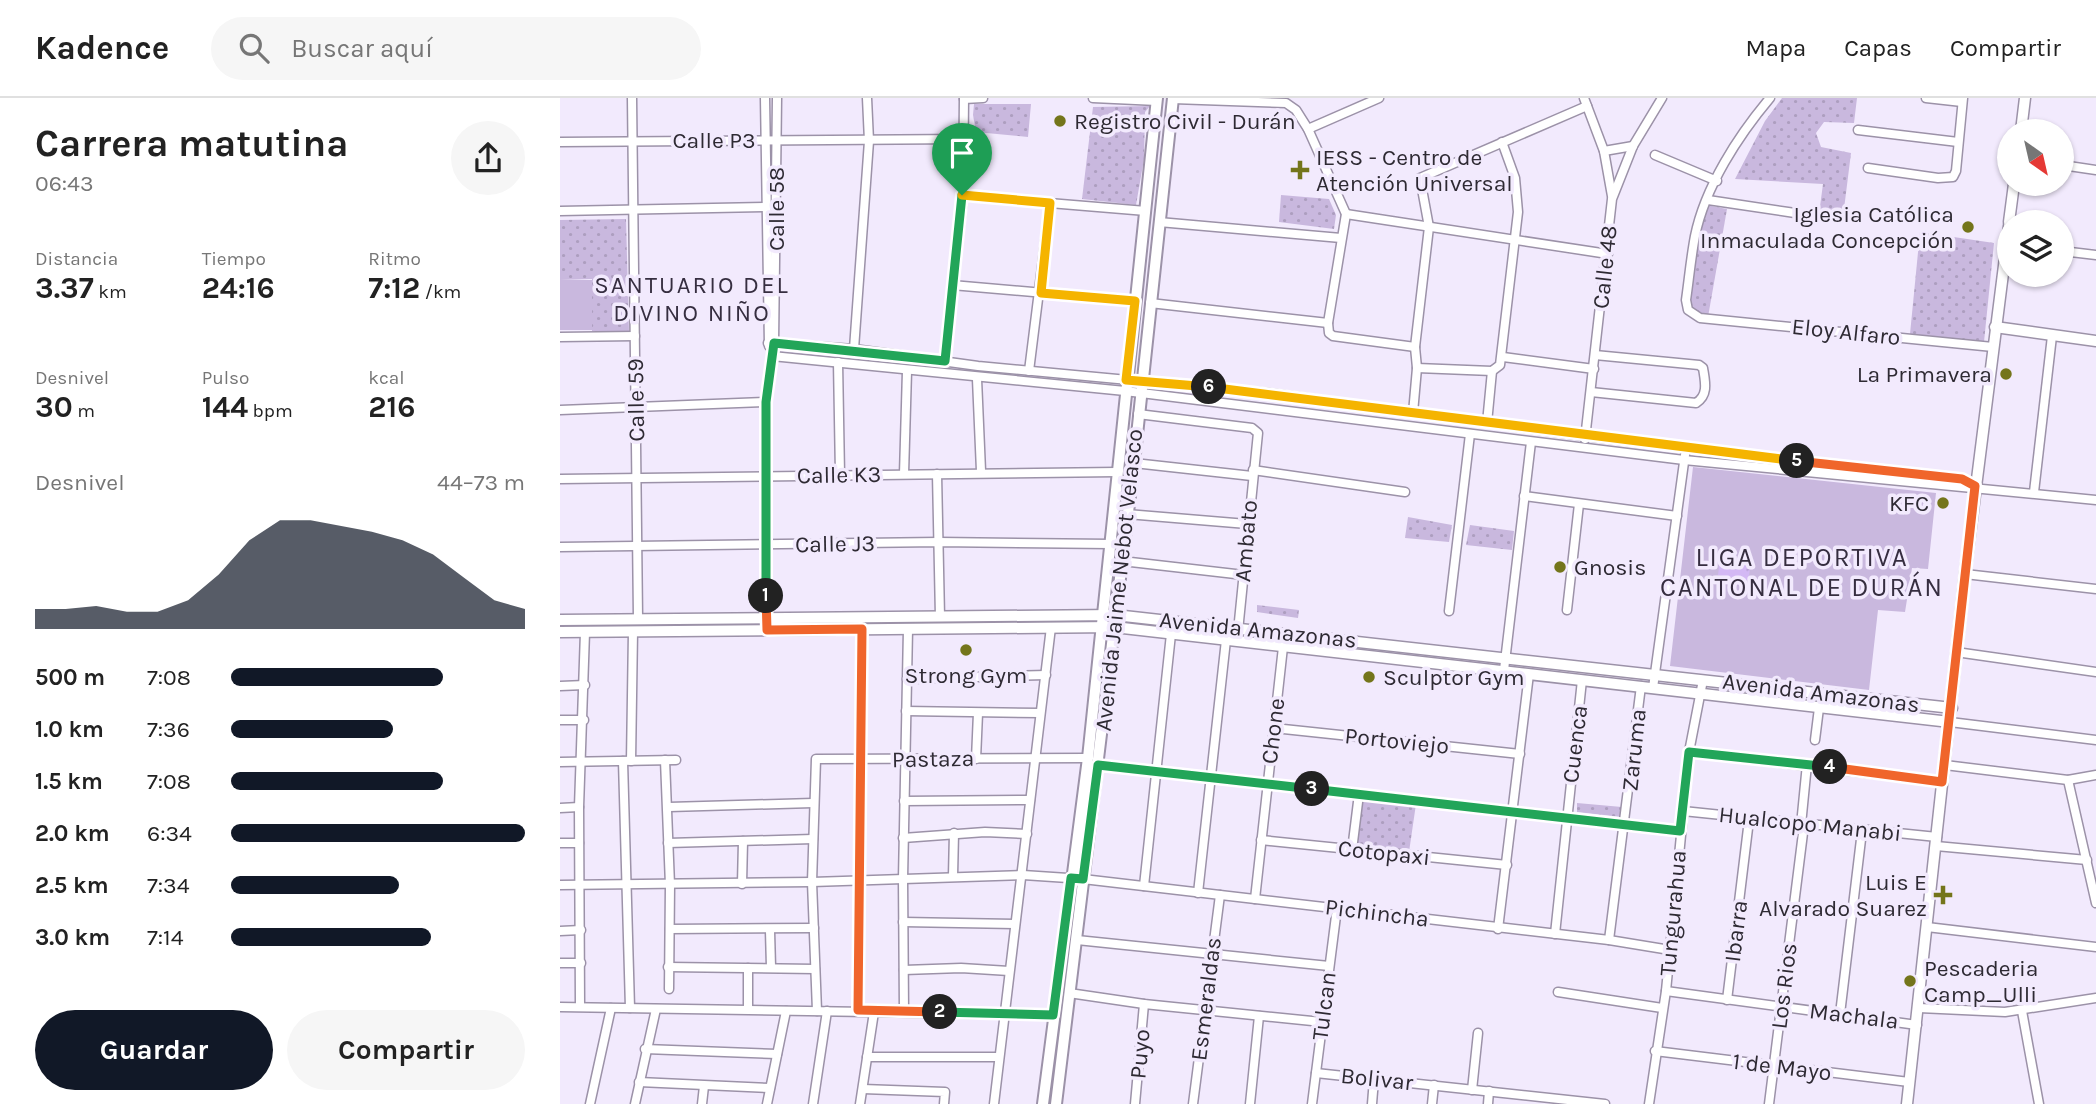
<!DOCTYPE html>
<html lang="es">
<meta charset="utf-8">
<style>
:root{--surface:#fff;--page:#f6f6f6;--text:#222;--muted:#767676;--line:#e0e0e0;--accent:#111827}
body{margin:0;font-family:Karla,sans-serif;background:var(--page);color:var(--text);height:100vh;display:flex;flex-direction:column;font-size:26px;white-space:nowrap}
*{box-sizing:border-box;margin:0}
p{font-size:23px;color:var(--muted)}
.icon{flex:none;width:38px;height:38px;fill:none;stroke:currentColor;stroke-width:2;stroke-linecap:round;stroke-linejoin:round}
.map{position:relative;flex:1;overflow:hidden}
.side{display:flex;flex-direction:column;background:var(--surface);width:560px}
.side>*{flex:none}
.needle{width:46px;rotate:146deg}
.buttons{position:absolute;left:1437px;top:21px;display:grid;gap:14px}
.buttons a{display:grid;place-items:center;width:77px;height:77px;border-radius:50%;background:var(--surface);box-shadow:0 2px 5px #0004;font-size:35px}
.pin{position:absolute;display:grid;place-items:center;width:60px;height:60px;color:#fff;margin:-72px -30px;border-radius:50% 50% 50% 0;rotate:-45deg;box-shadow:0 0 7px #0007}
.pin .icon{rotate:45deg}
.km{position:absolute;width:35px;height:35px;margin:-18px;border-radius:50%;background:#222;color:#fff;font-size:19px;line-height:35px;text-align:center}
.round{display:grid;place-items:center;flex:none;width:74px;height:74px;border-radius:37px;background:var(--page)}
.headline{display:flex;align-items:center;justify-content:space-between;height:119px;padding:0 35px}
h1{font-size:38px;font-weight:700;line-height:52px}
.stats{display:grid;grid-template-columns:repeat(3,1fr);gap:10px;height:119px;padding:7px 35px}
.stats div{display:grid;align-content:center}
.stats b{font-size:30px;font-weight:700}
.stats small{font-size:19px;font-weight:400}
.stats p{font-size:19px}
.chart{height:196px;padding:14px 35px}
.chart p{display:flex;justify-content:space-between}
.chart svg{width:100%;height:126px;margin-top:7px;fill:var(--accent);opacity:.7}
.cta{display:flex;gap:14px;margin-top:auto;padding:14px 35px}
.cta a{flex:1;height:80px;border-radius:42px;background:var(--accent);color:#fff;font-size:28px;font-weight:700;line-height:80px;text-align:center}
.cta a+a{background:var(--page);color:var(--text)}
ul{padding:0 35px;list-style:none;font-size:23px}
li{display:grid;grid-template-columns:112px 84px 1fr;align-items:center;height:52px}
li i{height:18px;border-radius:9px;background:var(--accent)}
header{display:flex;align-items:center;gap:42px;box-sizing:border-box;height:98px;padding:0 35px;background:var(--surface);border-bottom:2px solid var(--line)}
header strong{font-size:33px}
nav{display:flex;gap:38px;margin-inline-start:auto;font-size:24px}
.search{width:490px;height:63px;background:var(--page);display:flex;align-items:center;gap:18px;box-sizing:border-box;padding:0 24px;border-radius:38px;color:var(--muted);font-size:26px}
main{display:flex;flex:1;min-height:0}
.map>svg:first-child{display:block}
.green{fill:url(#green-dots)}
.pitch{fill:#c9b8de}
.water{fill:url(#water-ripples)}
.lines{fill:none;stroke-linecap:round;stroke-linejoin:round}
.minor-casing{stroke:#9c92a8;stroke-width:11}
.tertiary-casing{stroke:#9c92a8;stroke-width:13}
.secondary-casing{stroke:#9c92a8;stroke-width:14}
.minor{stroke:#fff;stroke-width:8}
.tertiary{stroke:#fff;stroke-width:10}
.secondary{stroke:#fff;stroke-width:10}
.split-1-casing{stroke:#fff;stroke-width:14}
.split-2-casing{stroke:#fff;stroke-width:14}
.split-3-casing{stroke:#fff;stroke-width:14}
.split-4-casing{stroke:#fff;stroke-width:14}
.split-5-casing{stroke:#fff;stroke-width:14}
.split-6-casing{stroke:#fff;stroke-width:14}
.split-7-casing{stroke:#fff;stroke-width:14}
.split-1{stroke:#22a559;stroke-width:9}
.split-2{stroke:#f0652b;stroke-width:9}
.split-3{stroke:#22a559;stroke-width:9}
.split-4{stroke:#22a559;stroke-width:9}
.split-5{stroke:#f0652b;stroke-width:9}
.split-6{stroke:#f5b400;stroke-width:9}
.split-7{stroke:#f5b400;stroke-width:9}
.poi-dot{fill:#74751b;stroke:#f2eafd;stroke-width:2.5}
.labels{text-anchor:middle;dominant-baseline:central;stroke-width:7;stroke-linejoin:round;paint-order:stroke}
.poi-label{font-size:23px;fill:#2e2a33;stroke:#f2eafd;text-anchor:start}
.street-label{font-size:23px;fill:#2e2a33;stroke:#f2eafd}
.neighbourhood-label{font-size:24px;letter-spacing:2px;fill:#362e40;stroke:#f2eafd}
.quarter-label{font-size:26px;letter-spacing:2px;fill:#362e40;stroke:#f2eafd}
</style>
<header>
<strong>Kadence</strong>
<div class="search"><svg class="icon" aria-label="search" viewBox="0 0 24 24"><circle cx="10" cy="10" r="6"/><path d="M15 15l6 6"/></svg>Buscar aquí</div>
<nav><a>Mapa</a><a>Capas</a><a>Compartir</a></nav>
</header>
<main>
<section class="side">
<div class="headline"><div><h1>Carrera matutina</h1><p>06:43</p></div><a class="round"><svg class="icon" aria-label="share" viewBox="0 0 24 24"><path d="M12 15V3M7 8l5-5 5 5M5 13v7h14v-7"/></svg></a></div>
<div class="stats">
<div><p>Distancia</p><b>3.37<small> km</small></b></div>
<div><p>Tiempo</p><b>24:16</b></div>
<div><p>Ritmo</p><b>7:12<small> /km</small></b></div>
</div>
<div class="stats">
<div><p>Desnivel</p><b>30<small> m</small></b></div>
<div><p>Pulso</p><b>144<small> bpm</small></b></div>
<div><p>kcal</p><b>216</b></div>
</div>
<div class="chart"><p><span>Desnivel</span>44–73 m</p>
<svg viewBox="0 0 160 44" preserveAspectRatio="none"><path d="M0 44V37L10 37L20 36L30 38L40 38L50 34L60 25L70 13L80 6L90 6L100 8L110 10L120 13L130 18L140 26L150 34L160 37V44z"/></svg>
</div>
<ul>
<li><b>500 m</b>7:08<i style="width:72%"></i></li>
<li><b>1.0 km</b>7:36<i style="width:55%"></i></li>
<li><b>1.5 km</b>7:08<i style="width:72%"></i></li>
<li><b>2.0 km</b>6:34<i style="width:100%"></i></li>
<li><b>2.5 km</b>7:34<i style="width:57%"></i></li>
<li><b>3.0 km</b>7:14<i style="width:68%"></i></li>
</ul>
<div class="cta"><a>Guardar</a><a>Compartir</a></div>
</section>
<div class="map">
<svg width="1536" height="1006" viewBox="0 0 1536 1006">
<defs>
<pattern id="green-dots" width="8" height="8" patternUnits="userSpaceOnUse" patternTransform="scale(1.75)"><rect width="8" height="8" fill="#c9b8de"/><path d="M2 2h.1M6 6h.1" fill="none" stroke="#ad9ebf" stroke-width="1.8" stroke-linecap="round"/></pattern>
<pattern id="water-ripples" width="26" height="14" patternUnits="userSpaceOnUse" patternTransform="scale(1.75)"><rect width="26" height="14" fill="#d3b8f4"/><path d="M2 4q2-2 4 0t4 0M15 11q2-2 4 0t4 0" fill="none" stroke="#b59ed2"/></pattern>
</defs>
<rect width="100%" height="100%" fill="#f2eafd"/>
<g class="green">
<path d="M1222,0H1297L1294,25L1264,24L1256,35L1261,49L1291,55L1283,119L1259,116L1263,86L1175,81L1205,23Z"/>
<path d="M414,6H471L468,39L416,34L413,17Z"/>
<path d="M590,8L585,14L584,61L576,107L522,101L533,9Z"/>
<path d="M721,97L769,101L776,117L774,131L719,124Z"/>
<path d="M1146,107L1167,111L1148,219L1128,212L1132,158Z"/>
<path d="M66,121L69,234L32,233V181L0,182V122Z"/>
<path d="M1360,134L1434,145L1424,244L1350,236Z"/>
<path d="M848,419L892,427L889,444L845,440Z"/>
<path d="M910,427L954,433L952,452L906,447Z"/>
<path d="M697,507L739,512L738,520L697,514Z"/>
<path d="M802,701L856,706L849,754L797,747Z"/>
<path d="M1017,705L1062,709V719L1017,714Z"/>
</g>
<g class="pitch">
<rect x="0" y="182" width="32" height="50"/>
<path d="M1133,369L1376,395L1368,471L1352,470L1345,514L1318,512L1309,592L1110,568Z"/>
</g>
<path class="water" d="M1160,463L1191,466L1188,482L1158,477Z"/>
<g class="lines">
<g class="minor-casing">
<g id="minor">
<path d="M72,0L78,520"/>
<path d="M205,0L209,248"/>
<path d="M533,0L597,3"/>
<path d="M1024,0L1044,53L1052,98"/>
<path d="M1210,0C1178,38 1145,89 1135,138C1131,159 1129,181 1126,202L1128,212L1140,220L1433,249"/>
<path d="M1366,0L1402,4"/>
<path d="M404,1L423,0"/>
<path d="M613,1L726,5L736,12L748,31L786,116L768,225L769,235L773,238L855,249"/>
<path d="M748,31L819,0"/>
<path d="M1298,32L1398,44"/>
<path d="M0,44L406,41"/>
<path d="M1044,53L1073,48"/>
<path d="M1095,57L1157,83"/>
<path d="M1502,67L1536,72"/>
<path d="M1308,70L1378,80L1393,79L1396,73L1403,0"/>
<path d="M403,98L586,113"/>
<path d="M1148,102L1235,115"/>
<path d="M0,113L206,109"/>
<path d="M786,116L1048,156"/>
<path d="M599,124L781,140"/>
<path d="M1502,153L1536,157"/>
<path d="M392,187L575,203"/>
<path d="M590,205L768,225"/>
<path d="M0,239L75,238"/>
<path d="M208,245L294,251L418,268L707,295L1026,338L1402,381L1415,388"/>
<path d="M294,251L309,43L307,0"/>
<path d="M212,258L565,293L1124,362L1536,402"/>
<path d="M943,259L1034,271"/>
<path d="M385,263L403,98L404,0"/>
<path d="M278,264L280,377"/>
<path d="M857,270L932,273L940,267L958,114L955,80L942,44"/>
<path d="M469,273L490,105"/>
<path d="M417,281L421,373"/>
<path d="M1031,294L1136,305C1149,297 1145,283 1143,270L1139,267L1035,257"/>
<path d="M0,312L206,304"/>
<path d="M853,315L857,270L855,249L869,129L860,80L1027,8"/>
<path d="M578,316L692,330L698,335L677,543"/>
<path d="M927,325L932,273"/>
<path d="M1025,341L1052,101L1073,48L1102,0"/>
<path d="M574,365L692,378"/>
<path d="M693,372L845,394"/>
<path d="M344,376L347,273"/>
<path d="M377,376L380,519"/>
<path d="M0,381L557,374"/>
<path d="M1474,394L1492,238"/>
<path d="M964,398L1117,418"/>
<path d="M567,416L687,426"/>
<path d="M0,449L379,444L551,446"/>
<path d="M562,463L684,477"/>
<path d="M1405,476L1536,491"/>
<path d="M1007,512L1019,406"/>
<path d="M889,513L910,336"/>
<path d="M207,525L206,304L214,245L217,0"/>
<path d="M1396,554L1536,574"/>
<path d="M944,572L971,344"/>
<path d="M347,581L486,577"/>
<path d="M0,588L25,587"/>
<path d="M1093,590L1125,357"/>
<path d="M346,613L480,615"/>
<path d="M0,622H24"/>
<path d="M1390,624L1536,642"/>
<path d="M714,630L960,656"/>
<path d="M1255,642L1259,610"/>
<path d="M1129,654L1383,684"/>
<path d="M416,661L418,615"/>
<path d="M105,662L110,787L109,891"/>
<path d="M63,663L70,910"/>
<path d="M71,663L73,533"/>
<path d="M0,664L116,662"/>
<path d="M538,667L1120,733"/>
<path d="M1385,667L1508,682L1536,677"/>
<path d="M1508,682L1536,805"/>
<path d="M344,703L470,702"/>
<path d="M109,709L253,705"/>
<path d="M0,710L19,709"/>
<path d="M1123,713L1377,739"/>
<path d="M1241,727L1247,666"/>
<path d="M343,740L425,734L467,736"/>
<path d="M701,742L947,767"/>
<path d="M0,745H19"/>
<path d="M108,745L253,741"/>
<path d="M1376,748L1527,762"/>
<path d="M792,752L799,696"/>
<path d="M393,778L394,735"/>
<path d="M182,786L183,743"/>
<path d="M0,787L252,784L463,777L523,781L1049,842L1110,852"/>
<path d="M584,788L611,536"/>
<path d="M638,795L666,542"/>
<path d="M695,801L723,549"/>
<path d="M343,824L455,826"/>
<path d="M1367,829L1536,849"/>
<path d="M110,831L254,830"/>
<path d="M938,831L969,576"/>
<path d="M0,833L21,832"/>
<path d="M210,833L211,869"/>
<path d="M995,836L1022,582"/>
<path d="M517,842L769,868"/>
<path d="M1049,842L1081,588"/>
<path d="M0,865H21"/>
<path d="M108,869L255,871"/>
<path d="M344,872L401,870L449,873"/>
<path d="M1106,893L1357,927"/>
<path d="M998,894L1102,910"/>
<path d="M509,895L584,906L762,924"/>
<path d="M1167,902L1189,722"/>
<path d="M20,908L19,709L25,534"/>
<path d="M0,909L493,917"/>
<path d="M188,910V870"/>
<path d="M1359,910L1445,914L1536,900"/>
<path d="M298,912L302,532"/>
<path d="M257,913L252,784L256,661L528,660"/>
<path d="M1462,913L1479,1006"/>
<path d="M344,914L343,781L348,531"/>
<path d="M1280,916L1302,733"/>
<path d="M85,951L217,956"/>
<path d="M1095,953L1349,984"/>
<path d="M307,959H439"/>
<path d="M756,975L1045,1006"/>
<path d="M79,984L210,990"/>
<path d="M303,991L385,994L384,1006"/>
<path d="M912,992L918,935"/>
<path d="M30,1006L51,910"/>
<path d="M75,1006L96,911"/>
<path d="M142,1006L144,988"/>
<path d="M207,1006L226,913"/>
<path d="M253,1006L267,913"/>
<path d="M300,1006L314,914"/>
<path d="M434,1006L491,529"/>
<path d="M575,1006L584,906"/>
<path d="M633,1006L660,797"/>
<path d="M690,1006L699,918"/>
<path d="M752,1006L777,810"/>
<path d="M812,1006L814,981"/>
<path d="M872,1006L874,987"/>
<path d="M928,1006L929,993"/>
<path d="M1089,1006L1106,893L1129,654L1143,582"/>
<path d="M1209,1006L1244,727"/>
</g>
</g>
<g class="tertiary-casing">
<g id="tertiary">
<path d="M1461,33L1465,0"/>
<path d="M1449,124L1454,86"/>
<path d="M1435,229L1536,243"/>
<path d="M0,522L555,517L1392,610"/>
<path d="M0,534L554,529L1390,624"/>
<path d="M1347,1006L1405,476L1449,128"/>
</g>
</g>
<g class="secondary-casing">
<g id="secondary">
<path d="M483,1006L528,660L597,0"/>
<path d="M496,1006L574,365L613,0"/>
</g>
</g>
<use href="#minor" class="minor"/>
<use href="#tertiary" class="tertiary"/>
<use href="#secondary" class="secondary"/>
</g>
<g class="lines">
<g class="split-1-casing">
<path id="split-1" d="M206,498V304L214,245L385,263L402,97"/>
</g>
<g class="split-2-casing">
<path id="split-2" d="M206,498L207,532L302,531L298,912L380,914"/>
</g>
<g class="split-3-casing">
<path id="split-3" d="M380,914L493,917L511,780L523,781L538,667L752,691"/>
</g>
<g class="split-4-casing">
<path id="split-4" d="M752,691L1120,733L1129,654L1270,669"/>
</g>
<g class="split-5-casing">
<path id="split-5" d="M1237,363L1402,381L1415,388L1382,684L1270,669"/>
</g>
<g class="split-6-casing">
<path id="split-6" d="M649,289L1237,363"/>
</g>
<g class="split-7-casing">
<path id="split-7" d="M402,97L490,105L481,195L575,203L566,282L649,289"/>
</g>
<use href="#split-1" class="split-1"/>
<use href="#split-2" class="split-2"/>
<use href="#split-3" class="split-3"/>
<use href="#split-4" class="split-4"/>
<use href="#split-5" class="split-5"/>
<use href="#split-6" class="split-6"/>
<use href="#split-7" class="split-7"/>
</g>
<g class="poi-dot">
<circle cx="500" cy="23" r="7"/>
<path d="M736.5 61.5h7v7h7v7h-7v7h-7v-7h-7v-7h7z"/>
<circle cx="1408" cy="129" r="7"/>
<circle cx="1446" cy="276" r="7"/>
<circle cx="1383" cy="405" r="7"/>
<circle cx="1000" cy="469" r="7"/>
<circle cx="406" cy="552" r="7"/>
<circle cx="809" cy="579" r="7"/>
<path d="M1379.5 786.5h7v7h7v7h-7v7h-7v-7h-7v-7h7z"/>
<circle cx="1350" cy="883" r="7"/>
</g>
<g class="labels">
<g class="poi-label">
<text x="514" y="23">Registro Civil - Durán</text>
<text x="756" y="59">IESS - Centro de<tspan x="756" dy="26">Atención Universal</tspan></text>
<text x="1394" y="116" text-anchor="end">Iglesia Católica<tspan x="1394" dy="26">Inmaculada Concepción</tspan></text>
<text x="1432" y="276" text-anchor="end">La Primavera</text>
<text x="1369" y="405" text-anchor="end">KFC</text>
<text x="1014" y="469">Gnosis</text>
<text x="406" y="577" text-anchor="middle">Strong Gym</text>
<text x="823" y="579">Sculptor Gym</text>
<text x="1367" y="784" text-anchor="end">Luis E<tspan x="1367" dy="26">Alvarado Suarez</tspan></text>
<text x="1364" y="870">Pescaderia<tspan x="1364" dy="26">Camp_Ulli</tspan></text>
</g>
<g class="street-label">
<text x="154" y="42">Calle P3</text>
<text transform="translate(216 111) rotate(-90)">Calle 58</text>
<text transform="translate(1045 169) rotate(-84)">Calle 48</text>
<text transform="translate(1286 234) rotate(6)">Eloy Alfaro</text>
<text transform="translate(76 302) rotate(-91)">Calle 59</text>
<text transform="translate(279 377) rotate(-1)">Calle K3</text>
<text transform="translate(686 443) rotate(-85)">Ambato</text>
<text transform="translate(275 446) rotate(-1)">Calle J3</text>
<text transform="translate(559 482) rotate(-84)">Avenida Jaime Nebot Velasco</text>
<text transform="translate(698 532) rotate(6)">Avenida Amazonas</text>
<text transform="translate(1261 595) rotate(7)">Avenida Amazonas</text>
<text transform="translate(713 633) rotate(-83)">Chone</text>
<text transform="translate(837 643) rotate(6)">Portoviejo</text>
<text transform="translate(1015 646) rotate(-83)">Cuenca</text>
<text transform="translate(1074 652) rotate(-84)">Zaruma</text>
<text transform="translate(373 661) rotate(-1)">Pastaza</text>
<text transform="translate(1250 726) rotate(6)">Hualcopo Manabi</text>
<text transform="translate(824 755) rotate(6)">Cotopaxi</text>
<text transform="translate(817 815) rotate(7)">Pichincha</text>
<text transform="translate(1113 815) rotate(-85)">Tungurahua</text>
<text transform="translate(1176 833) rotate(-83)">Ibarra</text>
<text transform="translate(1224 888) rotate(-83)">Los Rios</text>
<text transform="translate(646 901) rotate(-83)">Esmeraldas</text>
<text transform="translate(764 908) rotate(-83)">Tulcan</text>
<text transform="translate(1294 918) rotate(7)">Machala</text>
<text transform="translate(580 956) rotate(-85)">Puyo</text>
<text transform="translate(1222 969) rotate(7)">1 de Mayo</text>
<text transform="translate(817 981) rotate(6)">Bolivar</text>
</g>
<g class="neighbourhood-label">
<text x="132" y="187">SANTUARIO DEL<tspan x="132" dy="28">DIVINO NIÑO</tspan></text>
</g>
<g class="quarter-label">
<text x="1242" y="459">LIGA DEPORTIVA<tspan x="1242" dy="30">CANTONAL DE DURÁN</tspan></text>
</g>
</g>
</svg>
<div class="buttons">
<a><svg class="needle" viewBox="-14 -14 28 28"><path d="M0-13l5 13h-10z" fill="#e53935"/><path d="M0 13l5-13h-10z" fill="#767676"/></svg></a>
<a><svg class="icon" aria-label="layers" viewBox="0 0 24 24"><path d="M12 4l9 5-9 5-9-5zM3 14l9 5 9-5"/></svg></a>
</div>
<div class="pin" style="left:402px;top:97px;background:#1e9e55"><svg class="icon" aria-label="arrive" viewBox="0 0 24 24"><path d="M6 21V4h12l-3 4 3 4H6"/></svg></div>
<b class="km" style="left:206px;top:498px">1</b>
<b class="km" style="left:380px;top:914px">2</b>
<b class="km" style="left:752px;top:691px">3</b>
<b class="km" style="left:1270px;top:669px">4</b>
<b class="km" style="left:1237px;top:363px">5</b>
<b class="km" style="left:649px;top:289px">6</b>
</div>
</main>
